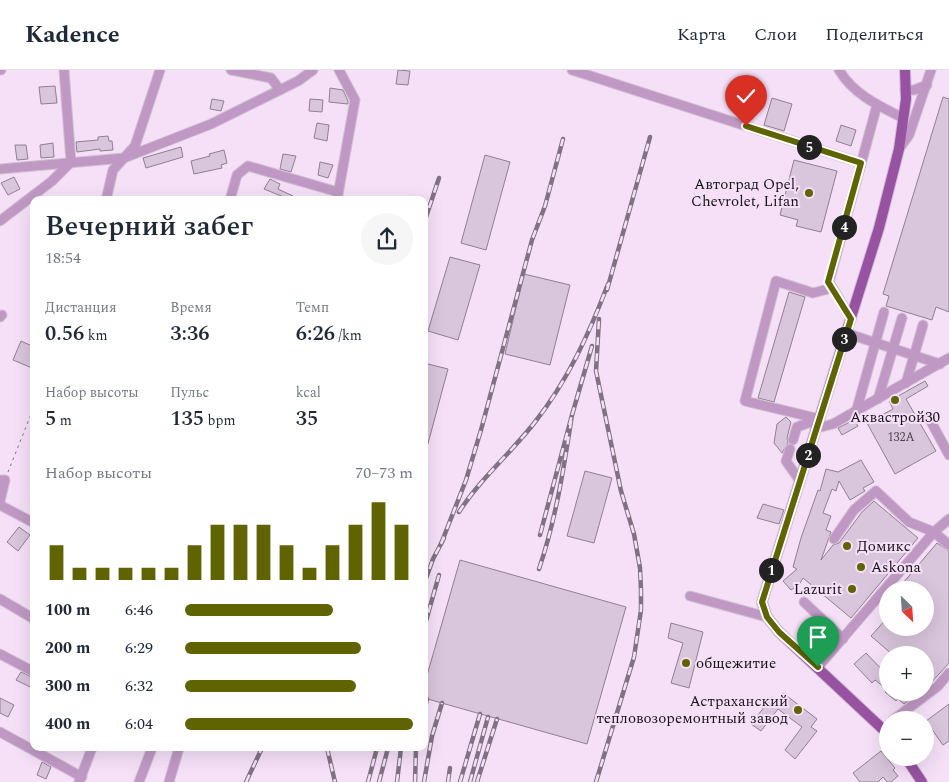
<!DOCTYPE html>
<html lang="ru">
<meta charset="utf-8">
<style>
:root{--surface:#fff;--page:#f6f6f7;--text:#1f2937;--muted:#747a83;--line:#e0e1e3;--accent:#606400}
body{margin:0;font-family:Spectral,serif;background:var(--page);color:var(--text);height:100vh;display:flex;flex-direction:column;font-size:19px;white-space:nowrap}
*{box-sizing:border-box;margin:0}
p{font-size:16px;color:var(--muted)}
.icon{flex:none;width:28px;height:28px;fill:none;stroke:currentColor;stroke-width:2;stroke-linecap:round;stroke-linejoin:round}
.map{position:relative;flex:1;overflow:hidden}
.side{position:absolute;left:30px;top:126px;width:398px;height:555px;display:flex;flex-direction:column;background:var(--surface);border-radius:10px;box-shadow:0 5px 20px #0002}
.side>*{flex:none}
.needle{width:32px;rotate:155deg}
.controls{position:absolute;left:879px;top:511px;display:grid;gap:10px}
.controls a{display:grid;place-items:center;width:55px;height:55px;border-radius:50%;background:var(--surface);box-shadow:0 5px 20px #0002;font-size:25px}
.pin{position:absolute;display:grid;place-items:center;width:42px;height:42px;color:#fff;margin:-51px -21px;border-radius:50% 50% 50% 0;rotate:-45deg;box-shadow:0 0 5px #0007}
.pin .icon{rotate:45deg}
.km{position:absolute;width:25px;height:25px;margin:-12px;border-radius:50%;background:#222;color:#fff;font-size:14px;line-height:25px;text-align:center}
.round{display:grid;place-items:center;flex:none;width:52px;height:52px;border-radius:26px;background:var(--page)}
.headline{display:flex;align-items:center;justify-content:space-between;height:85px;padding:0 15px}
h1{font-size:28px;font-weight:600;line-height:38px}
.stats{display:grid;grid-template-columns:repeat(3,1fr);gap:8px;height:85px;padding:5px 15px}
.stats div{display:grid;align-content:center}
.stats b{font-size:21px;font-weight:600}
.stats small{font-size:14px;font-weight:400}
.stats p{font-size:14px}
.chart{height:140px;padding:10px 15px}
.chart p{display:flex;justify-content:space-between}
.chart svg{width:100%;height:90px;margin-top:5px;stroke:var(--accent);stroke-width:6}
ul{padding:0 15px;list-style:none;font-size:16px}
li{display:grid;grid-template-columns:80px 60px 1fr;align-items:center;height:38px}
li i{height:12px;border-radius:6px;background:var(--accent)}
header{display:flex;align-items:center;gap:30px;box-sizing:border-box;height:70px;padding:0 25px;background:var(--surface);border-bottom:1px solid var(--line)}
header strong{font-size:24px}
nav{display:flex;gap:28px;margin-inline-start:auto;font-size:18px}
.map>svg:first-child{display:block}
.building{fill:#d9c5dc;stroke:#927f94}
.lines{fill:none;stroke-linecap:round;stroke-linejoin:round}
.minor-casing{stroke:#d2bfd4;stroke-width:11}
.major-casing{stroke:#d2bfd4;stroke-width:12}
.path{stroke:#7e7180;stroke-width:1;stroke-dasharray:2.5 4;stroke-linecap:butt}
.minor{stroke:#bf99c4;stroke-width:9}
.major{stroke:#9852a2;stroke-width:10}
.rail-casing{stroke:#807282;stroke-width:4.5}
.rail{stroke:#f5e0f8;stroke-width:2.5;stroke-dasharray:8;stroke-linecap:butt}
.route-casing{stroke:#fff;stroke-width:10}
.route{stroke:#606400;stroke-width:6}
.poi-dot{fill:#606400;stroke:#f5e0f8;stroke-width:2}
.labels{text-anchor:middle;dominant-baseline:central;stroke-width:4;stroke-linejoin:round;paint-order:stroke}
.number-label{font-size:12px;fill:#493f4a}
.poi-label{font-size:15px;fill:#19121a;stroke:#f5e0f8;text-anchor:end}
</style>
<header>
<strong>Kadence</strong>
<nav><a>Карта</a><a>Слои</a><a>Поделиться</a></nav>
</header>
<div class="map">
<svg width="949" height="712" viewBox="0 0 949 712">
<rect width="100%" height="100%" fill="#f5e0f8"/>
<g class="building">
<path d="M398,0L410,1L408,15L396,14Z"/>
<path d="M55,16L57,33L41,34L39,17Z"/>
<path d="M330,18L343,20L348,31V34L329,32Z"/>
<path d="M943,27L949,29V242L936,237L932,250L886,236L889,226L883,224Z"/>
<path d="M772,28L792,34L784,61L764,55Z"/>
<path d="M212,29L224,31L221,41L210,39Z"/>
<path d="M310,29L323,30L322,42L309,41Z"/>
<path d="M317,53L329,55L327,71L314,68Z"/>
<path d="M841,55L856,60L851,76L836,71Z"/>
<path d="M108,66L109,71H112L113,80L100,81V79L77,82L76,72L98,70V67Z"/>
<path d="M53,73L54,87L41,88L40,75Z"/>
<path d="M15,75H26L28,89L17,90Z"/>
<path d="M181,77L183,87L146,98L143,88Z"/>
<path d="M224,80L227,93L221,95L222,98L194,104L191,91L210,86L209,84Z"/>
<path d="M283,84L296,86L291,102L280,99Z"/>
<path d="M485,85L510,92L486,180L461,173Z"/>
<path d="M794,90L837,101L821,162L796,156L798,150L780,145Z"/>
<path d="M320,92L333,95L328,108L318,105Z"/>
<path d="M14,107L20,119L8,125L1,113Z"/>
<path d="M270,109L280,114L278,119L293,126L291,130L264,119Z"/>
<path d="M450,187L480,195L458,270L428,261Z"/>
<path d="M524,204L570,215L550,295L505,284Z"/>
<path d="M789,222L805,227L774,332L758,328Z"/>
<path d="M21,271L34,277V294L32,298L13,290Z"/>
<path d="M424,293L448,299L426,381H424Z"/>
<path d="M925,311L928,316L906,329L936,381L895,404L867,353L893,339L889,331Z"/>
<path d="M786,347L791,352L787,368L788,373L782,383L774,373L777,354Z"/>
<path d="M854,350L858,356L842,365L838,358Z"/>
<path d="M861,390L874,412L863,418L865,421L850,430L839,411L836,421L832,419L823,443L831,446L826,460L831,462L821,490L833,475L839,473L862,442L874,431L918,468L851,548L803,508L799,515L791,520L783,511L797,499L793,497L801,468L818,420L820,421L826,399L838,402Z"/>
<path d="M585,401L612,408L594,473L567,466Z"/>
<path d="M763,434L784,440L779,454L757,448Z"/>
<path d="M19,457L30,465L18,481L7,472Z"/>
<path d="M937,473L949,481V593L929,615L925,612V585H893L871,566L888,547V558H925V520H897Z"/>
<path d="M460,490L626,537L587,674L424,628V616Z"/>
<path d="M671,553L703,562L689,618L671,613L683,573L668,568Z"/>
<path d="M866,583L888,606V620L875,610L872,613L854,594Z"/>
<path d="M21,602L34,608V619L16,610Z"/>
<path d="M885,622H918L904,634L898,629L896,631Z"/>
<path d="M783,623L817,649L811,657L817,661L795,689L785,680L802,657L778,639L761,661L751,654L772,627L777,631Z"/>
<path d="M0,628L14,635L8,647L0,643Z"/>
<path d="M949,634V671L943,675L926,651Z"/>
<path d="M881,681L895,698L893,700L898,706L891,712H887L883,707L878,712H860L853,703Z"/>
<path d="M42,692L51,697L46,709L37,705Z"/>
</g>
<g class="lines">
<g class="minor-casing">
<g id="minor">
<path d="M0,0H1"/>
<path d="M231,0L271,8L280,20"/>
<path d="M572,0L861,93"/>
<path d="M839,0C853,24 879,36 903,48"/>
<path d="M905,20H914L927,15"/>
<path d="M899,79L909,65L931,0"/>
<path d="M0,99L124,88L211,54L298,11L313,0"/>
<path d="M106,130L113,100L135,76L160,0"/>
<path d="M230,130L237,105L248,96L338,122"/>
<path d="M337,130L355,30L339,0"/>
<path d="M0,151L52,111L71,92L64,0"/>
<path d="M0,247L2,245"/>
<path d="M851,249L829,212L877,35"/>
<path d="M846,263L940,294"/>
<path d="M906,313L923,255"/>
<path d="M878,329L902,248"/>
<path d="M856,342L884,242"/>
<path d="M929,348L949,385"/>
<path d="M820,349L745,331L776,211L813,223L832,218"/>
<path d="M817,358L833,354L949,288"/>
<path d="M793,370L797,357L819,349"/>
<path d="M790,379L786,391L800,411"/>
<path d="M0,410H5L0,431"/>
<path d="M0,435L34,453"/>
<path d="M834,469L854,440L876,421L909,452L934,462L949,475"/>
<path d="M690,526L767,547"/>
<path d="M0,529L34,549"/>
<path d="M804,532L843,569"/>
<path d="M0,584L34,602"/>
<path d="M818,597L934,462L949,449"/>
<path d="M893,650L938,616L949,603"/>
<path d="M0,662L82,707"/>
<path d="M79,712L92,678"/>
<path d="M139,712L152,678"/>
<path d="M169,712L179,678"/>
</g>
</g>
<g class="major-casing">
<g id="major">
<path d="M888,664L779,562L767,547L762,532L879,158L899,79L906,29L905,0"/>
<path d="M906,688L922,712"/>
</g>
</g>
<path class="path" d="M8,402L34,337"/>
<use href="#minor" class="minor"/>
<use href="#major" class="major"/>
<g class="rail-casing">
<g id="rail">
<path d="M424,153L439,108"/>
<path d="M607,220L650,67"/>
<path d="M572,345L592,276"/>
<path d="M459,442C480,409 511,383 535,352C568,310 589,264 608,214"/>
<path d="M441,474L466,410L481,360L532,170L545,136L563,69"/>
<path d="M539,499C556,449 564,397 572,345L540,465"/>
<path d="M424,514L433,489L444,468"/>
<path d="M424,558L439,505"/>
<path d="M424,641L427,629"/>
<path d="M327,678L335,712"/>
<path d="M246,712L262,678"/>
<path d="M368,712L377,678"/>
<path d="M379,712L388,678"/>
<path d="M397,712L401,678"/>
<path d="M415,712L416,678"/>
<path d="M424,712L432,666L442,633"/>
<path d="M448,712L450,698"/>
<path d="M460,712L480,644"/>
<path d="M470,712L488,647"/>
<path d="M477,712L497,649"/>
<path d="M596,712L634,587L641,540V520L640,498L634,464L621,421L596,301L599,249"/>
</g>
</g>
<use href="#rail" class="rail"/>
</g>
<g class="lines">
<g class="route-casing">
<path id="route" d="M746,56L861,93L828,212L851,249L762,532L767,547L779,562L818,597"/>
</g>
<use href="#route" class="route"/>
</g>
<g class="poi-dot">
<circle cx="809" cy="123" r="5"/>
<circle cx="895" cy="330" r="5"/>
<circle cx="847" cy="476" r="5"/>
<circle cx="861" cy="497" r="5"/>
<circle cx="852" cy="519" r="5"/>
<circle cx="686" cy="593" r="5"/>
<circle cx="798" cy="640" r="5"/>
</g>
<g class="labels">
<g class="number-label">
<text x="901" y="367">132А</text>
</g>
<g class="poi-label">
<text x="799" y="114">Автоград Opel,<tspan x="799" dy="17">Chevrolet, Lifan</tspan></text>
<text x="895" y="347" text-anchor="middle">Аквастрой30</text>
<text x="857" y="476" text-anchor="start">Домикс</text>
<text x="871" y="497" text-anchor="start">Askona</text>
<text x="842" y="519">Lazurit</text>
<text x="696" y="593" text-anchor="start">общежитие</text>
<text x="788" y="631">Астраханский<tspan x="788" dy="17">тепловозоремонтный завод</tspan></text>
</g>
</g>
</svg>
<div class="controls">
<a><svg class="needle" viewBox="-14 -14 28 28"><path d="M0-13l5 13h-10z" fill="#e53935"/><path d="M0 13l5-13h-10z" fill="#747a83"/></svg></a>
<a>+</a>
<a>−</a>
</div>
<div class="pin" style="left:818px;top:597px;background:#1e9e55"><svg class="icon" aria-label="arrive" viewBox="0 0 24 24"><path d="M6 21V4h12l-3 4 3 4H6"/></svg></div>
<div class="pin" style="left:746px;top:56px;background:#d93025"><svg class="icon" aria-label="check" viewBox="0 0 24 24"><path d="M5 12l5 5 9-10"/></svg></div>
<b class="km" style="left:771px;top:500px">1</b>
<b class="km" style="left:808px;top:385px">2</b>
<b class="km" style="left:844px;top:269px">3</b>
<b class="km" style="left:844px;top:157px">4</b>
<b class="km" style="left:809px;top:77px">5</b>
<section class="side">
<div class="headline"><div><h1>Вечерний забег</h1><p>18:54</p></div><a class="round"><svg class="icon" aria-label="share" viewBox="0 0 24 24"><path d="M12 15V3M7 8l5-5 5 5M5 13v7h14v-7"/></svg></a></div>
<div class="stats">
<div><p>Дистанция</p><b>0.56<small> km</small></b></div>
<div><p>Время</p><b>3:36</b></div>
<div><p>Темп</p><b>6:26<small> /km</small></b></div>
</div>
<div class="stats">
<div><p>Набор высоты</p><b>5<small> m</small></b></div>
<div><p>Пульс</p><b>135<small> bpm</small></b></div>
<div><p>kcal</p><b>35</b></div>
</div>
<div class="chart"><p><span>Набор высоты</span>70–73 m</p>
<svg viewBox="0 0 160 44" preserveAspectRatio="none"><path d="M5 44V27M15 44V38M25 44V38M35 44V38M45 44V38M55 44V38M65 44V27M75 44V17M85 44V17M95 44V17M105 44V27M115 44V38M125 44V27M135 44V17M145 44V6M155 44V17"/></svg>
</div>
<ul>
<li><b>100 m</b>6:46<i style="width:65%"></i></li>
<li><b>200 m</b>6:29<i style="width:77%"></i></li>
<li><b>300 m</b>6:32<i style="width:75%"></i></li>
<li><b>400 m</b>6:04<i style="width:100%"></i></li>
</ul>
</section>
</div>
